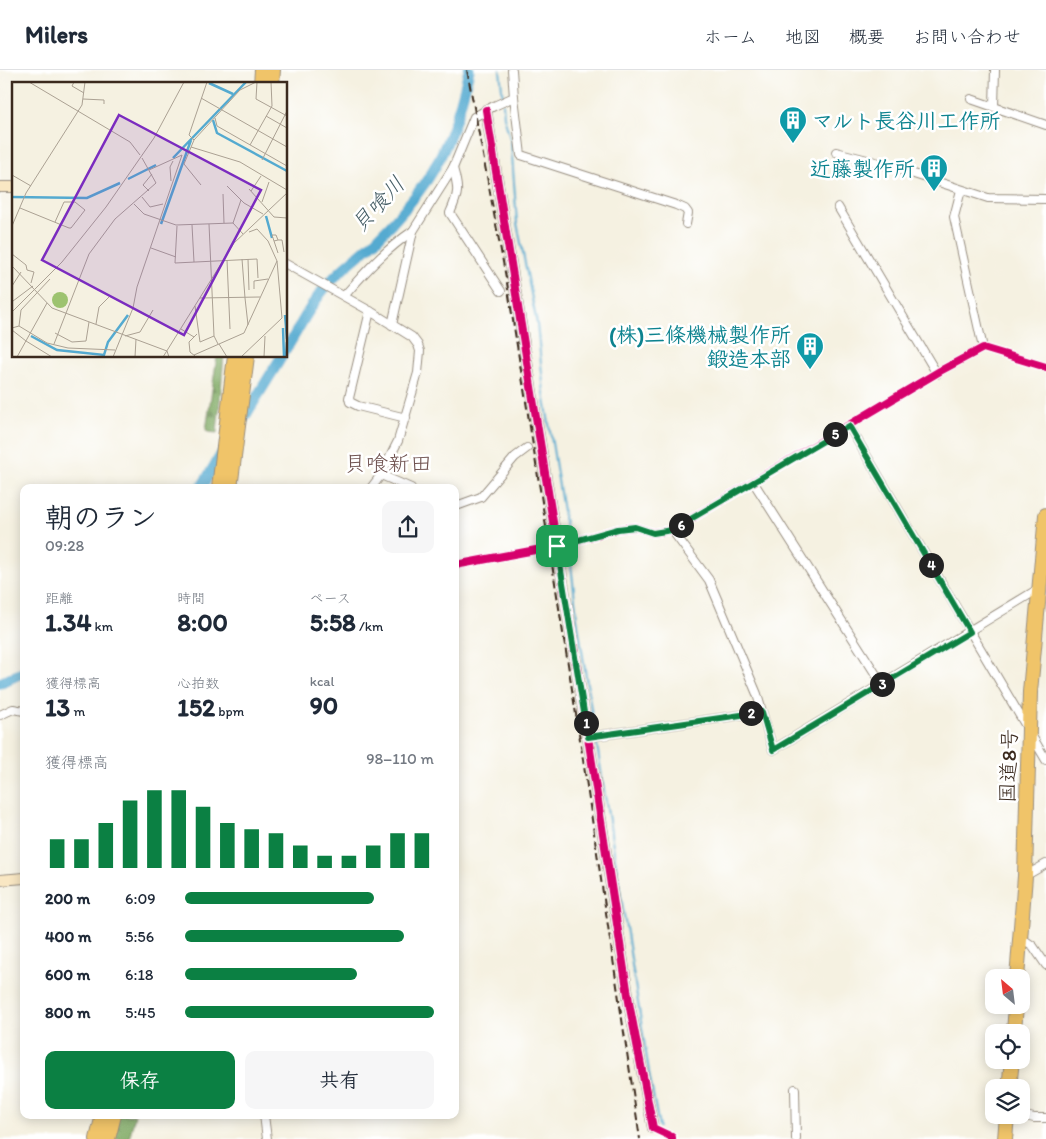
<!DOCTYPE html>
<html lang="ja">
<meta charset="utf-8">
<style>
:root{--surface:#fff;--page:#f6f6f7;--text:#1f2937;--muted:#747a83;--line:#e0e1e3;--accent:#0b8043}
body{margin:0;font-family:Itim,"Klee One",sans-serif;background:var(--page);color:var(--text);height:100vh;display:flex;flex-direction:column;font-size:19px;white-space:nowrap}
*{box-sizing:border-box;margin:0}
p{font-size:16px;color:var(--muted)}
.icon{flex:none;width:28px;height:28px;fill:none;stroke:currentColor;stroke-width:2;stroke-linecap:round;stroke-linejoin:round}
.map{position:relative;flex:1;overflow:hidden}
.details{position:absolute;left:20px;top:414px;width:439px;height:635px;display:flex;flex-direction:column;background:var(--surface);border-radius:10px;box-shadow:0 2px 12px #0003}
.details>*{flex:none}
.needle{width:32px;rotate:332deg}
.buttons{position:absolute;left:985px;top:899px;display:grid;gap:10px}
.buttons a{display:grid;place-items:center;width:45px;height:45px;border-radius:10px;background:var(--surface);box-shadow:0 2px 12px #0003;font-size:25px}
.pin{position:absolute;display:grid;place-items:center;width:42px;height:42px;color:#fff;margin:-21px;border-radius:10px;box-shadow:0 2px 8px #0006}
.km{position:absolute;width:25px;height:25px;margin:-12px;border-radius:50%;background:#222;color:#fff;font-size:14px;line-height:25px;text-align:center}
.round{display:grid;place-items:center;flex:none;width:52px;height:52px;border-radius:10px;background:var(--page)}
.overview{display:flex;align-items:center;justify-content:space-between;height:85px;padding:0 25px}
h1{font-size:28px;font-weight:700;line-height:38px}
.stats{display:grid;grid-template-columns:repeat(3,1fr);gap:8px;height:85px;padding:5px 25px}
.stats div{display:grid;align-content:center}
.stats b{font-size:25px;font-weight:700}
.stats small{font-size:14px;font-weight:400}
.stats p{font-size:14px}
.chart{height:140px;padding:10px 25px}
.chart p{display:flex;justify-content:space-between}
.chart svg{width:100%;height:90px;margin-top:5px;stroke:var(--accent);stroke-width:6}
.primary-button{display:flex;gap:10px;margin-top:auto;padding:10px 25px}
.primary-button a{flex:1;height:58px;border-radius:10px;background:var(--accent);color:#fff;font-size:20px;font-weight:700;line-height:58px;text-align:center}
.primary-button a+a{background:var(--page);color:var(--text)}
ul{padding:0 25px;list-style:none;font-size:16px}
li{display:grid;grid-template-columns:80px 60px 1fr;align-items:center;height:38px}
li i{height:12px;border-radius:6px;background:var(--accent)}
header{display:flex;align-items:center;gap:30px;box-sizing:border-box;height:70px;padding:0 25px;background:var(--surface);border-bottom:1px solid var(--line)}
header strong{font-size:24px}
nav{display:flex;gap:28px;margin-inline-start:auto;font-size:18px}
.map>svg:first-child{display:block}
.forest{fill:url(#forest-firs);stroke:#5c6a40}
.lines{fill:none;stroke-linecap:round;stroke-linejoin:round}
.stream{stroke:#54aad0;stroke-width:2}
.river{stroke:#54aad0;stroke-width:11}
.street-casing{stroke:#988e80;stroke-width:10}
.secondary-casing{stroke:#988e80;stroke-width:12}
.highway-casing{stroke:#988e80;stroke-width:16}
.street{stroke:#fff;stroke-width:8}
.secondary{stroke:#f9e7c3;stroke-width:10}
.highway{stroke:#f0c469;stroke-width:14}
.rail{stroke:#3b2a1e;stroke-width:2;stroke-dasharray:8 4;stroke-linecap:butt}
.cycleway-casing{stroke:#fff;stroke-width:11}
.cycleway{stroke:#d6006c;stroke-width:8}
.route-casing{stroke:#fff;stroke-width:10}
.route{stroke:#0b8043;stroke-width:6}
.labels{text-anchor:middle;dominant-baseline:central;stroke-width:5;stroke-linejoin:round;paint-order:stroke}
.culture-label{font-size:21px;font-weight:bold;fill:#0d838f;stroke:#fff;text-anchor:end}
.street-label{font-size:21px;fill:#3b2a1e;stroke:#fff}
.water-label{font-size:22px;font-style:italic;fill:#455d65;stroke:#fff}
.neighbourhood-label{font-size:22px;fill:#6f5250;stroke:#fff}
.inset-river{fill:none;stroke:#54aad0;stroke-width:2.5}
.inset-road{fill:none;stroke:#aba193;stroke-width:1}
.view{fill:#7b2cbf;fill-opacity:0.15;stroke:#7b2cbf;stroke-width:2.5}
.inset-edge{fill:none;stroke:#3b2a1e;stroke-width:2.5}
</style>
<header>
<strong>Milers</strong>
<nav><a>ホーム</a><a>地図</a><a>概要</a><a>お問い合わせ</a></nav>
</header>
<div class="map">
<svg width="1046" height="1069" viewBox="0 0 1046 1069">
<defs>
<pattern id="forest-firs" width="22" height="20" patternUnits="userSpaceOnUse" patternTransform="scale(1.25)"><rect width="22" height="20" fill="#7ea962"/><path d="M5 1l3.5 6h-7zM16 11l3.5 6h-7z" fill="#688a50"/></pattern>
</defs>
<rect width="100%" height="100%" fill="#fff"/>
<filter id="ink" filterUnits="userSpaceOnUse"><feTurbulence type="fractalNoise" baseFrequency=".02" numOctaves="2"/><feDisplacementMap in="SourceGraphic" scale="10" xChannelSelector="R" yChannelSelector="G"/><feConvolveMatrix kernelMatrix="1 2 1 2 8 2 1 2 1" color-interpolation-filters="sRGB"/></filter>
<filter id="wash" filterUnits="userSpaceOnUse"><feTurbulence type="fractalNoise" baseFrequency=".0096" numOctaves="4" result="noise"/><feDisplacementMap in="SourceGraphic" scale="20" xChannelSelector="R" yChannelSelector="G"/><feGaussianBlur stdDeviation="1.12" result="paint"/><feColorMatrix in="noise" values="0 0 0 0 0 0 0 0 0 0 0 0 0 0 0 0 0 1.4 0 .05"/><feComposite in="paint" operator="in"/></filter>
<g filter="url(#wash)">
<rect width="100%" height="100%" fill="#f5f1e1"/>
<g class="forest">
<path d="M217,286H224L217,363L208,362L206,360Z"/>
<path d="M117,1045H135L129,1069H111Z"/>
</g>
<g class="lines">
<g class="stream">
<path d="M500,0L503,29"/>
<path d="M503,34L504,47L511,72L517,153L537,254L544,323L568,472"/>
<path d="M569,476L577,548L595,665"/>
<path d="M596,669L650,1008L659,1057"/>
</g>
<g class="river">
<path d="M286,279C300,257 312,231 330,212C343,197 360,185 375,171C394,152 412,132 427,110C448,78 461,37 469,0"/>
<path d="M239,356L282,286"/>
<path d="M201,418L222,383"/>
<path d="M0,613L24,602"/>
</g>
</g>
</g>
<g filter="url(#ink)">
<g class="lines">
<g class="street-casing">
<g id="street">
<path d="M512,0L514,27L521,85L676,135L685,139L688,143L686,154"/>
<path d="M971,29L1046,55"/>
<path d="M994,37L995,0"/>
<path d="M836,82L883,94L988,128L1046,129"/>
<path d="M453,98C459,119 459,123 450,143L501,221"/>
<path d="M961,120L954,147L983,278"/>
<path d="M838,137L937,304"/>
<path d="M286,194L370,241L412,267L418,275L420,281L418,303L398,371L381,405L371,418"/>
<path d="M344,226C365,202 386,179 413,161"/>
<path d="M370,241L349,328L350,332L358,336L406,348"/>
<path d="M392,255L413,161L453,98L474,47L494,36L514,27"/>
<path d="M849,356L1046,690"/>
<path d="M381,405L411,418"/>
<path d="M754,413L882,614"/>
<path d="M455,433L459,435L481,427L515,387L527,378"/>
<path d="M672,460L709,510L757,624L773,680L1040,518"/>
<path d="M455,495L557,476L618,459L635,457L653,463L672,460L940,301L983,278L1046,297"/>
<path d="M0,645L13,639L24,641"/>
<path d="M588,667L762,642"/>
<path d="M1025,806L1046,794"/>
<path d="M1020,867L1033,876L1046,895"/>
<path d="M795,1019L796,1069"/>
<path d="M264,1045L267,1069"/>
<path d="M1021,1045L1034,1048H1046"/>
<path d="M653,1058L672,1067V1069"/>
</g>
</g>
<g class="secondary-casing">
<g id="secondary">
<path d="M486,40L588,667L630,938L653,1058"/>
<path d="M0,117H14"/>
<path d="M0,810L24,808"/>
</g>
</g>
<g class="highway-casing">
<g id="highway">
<path d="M261,14L262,0"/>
<path d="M272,14L273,0"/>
<path d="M219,418L235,286"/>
<path d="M230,418L247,286"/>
<path d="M1017,908L1025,806L1030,622L1046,445"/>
<path d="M1014,962L1016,935"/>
<path d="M1009,1018L1012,990"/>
<path d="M97,1069L103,1045"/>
<path d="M108,1069L114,1045"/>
<path d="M1005,1069L1007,1045"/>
</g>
</g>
<use href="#street" class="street"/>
<use href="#secondary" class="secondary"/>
<use href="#highway" class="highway"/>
<path class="rail" d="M467,0L507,213L579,663L640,1069"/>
<g class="cycleway-casing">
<g id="cycleway">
<path d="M486,40L588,667L630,938L653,1058L672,1067V1069"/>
<path d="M455,495L557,476L618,459L635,457L653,463L672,460L940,301L983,278L1046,297"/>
</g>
</g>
<use href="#cycleway" class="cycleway"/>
</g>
</g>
<g class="lines" filter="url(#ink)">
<g class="route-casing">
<path id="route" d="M849,356L970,562L773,680L762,642L588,667L557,476L618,459L635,457L653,463L672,460Z"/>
</g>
<use href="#route" class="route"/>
</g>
<defs>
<g id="building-pin" transform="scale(1.4375)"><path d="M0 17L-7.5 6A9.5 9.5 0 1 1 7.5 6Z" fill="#0f9aa8" stroke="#fff"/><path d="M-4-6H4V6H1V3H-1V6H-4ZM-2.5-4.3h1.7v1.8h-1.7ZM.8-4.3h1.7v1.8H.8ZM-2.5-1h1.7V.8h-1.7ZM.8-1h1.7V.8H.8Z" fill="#fff"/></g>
</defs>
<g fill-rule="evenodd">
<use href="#building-pin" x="793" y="50"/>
<use href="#building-pin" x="934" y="98"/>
<use href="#building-pin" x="810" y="276"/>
</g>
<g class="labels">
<g class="culture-label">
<text x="812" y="50" text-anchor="start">マルト長谷川工作所</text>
<text x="915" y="98">近藤製作所</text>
<text x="791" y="264">(株)三條機械製作所<tspan x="791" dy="24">鍛造本部</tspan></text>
</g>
<g class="street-label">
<text transform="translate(1008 696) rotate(-88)">国道8号</text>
</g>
<g class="water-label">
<text transform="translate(378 134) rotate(-47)">貝喰川</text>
</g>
<g class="neighbourhood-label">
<text x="388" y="393">貝喰新田</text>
</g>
</g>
<g transform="translate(12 12)">
<rect width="275" height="275" fill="#f5f1e1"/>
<path d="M40 218a8 8 0 1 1 16 0a8 8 0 1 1-16 0Z" fill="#9dc36f"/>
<path class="inset-river" d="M197,1L221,12M201,38L205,51L275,89M161,76L234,0M116,97L144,83M0,115L75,116L108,101M254,134L260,156M149,142L179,58M273,233L275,257M271,246L272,275M19,254L45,268L92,273L96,260L116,233M274,275L275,260"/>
<path class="inset-road" d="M17,0L118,60L128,73M62,0L60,4L72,11M245,0L244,17L275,34M189,16L275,65M71,17L92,18V22M254,34L275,46M203,36L205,44L275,84M182,58L177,53L195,0M238,63L260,24L259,0M179,65L228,80L275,108M250,78L275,29M137,88L170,73M0,93L19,104M159,99L158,85L161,79M189,103L172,82L182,58L228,8L244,0M215,104L232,121L251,132M237,107L262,135L275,136M137,109L131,103L140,92M239,109L249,94M211,112L212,141M130,115L138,125L151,122M250,120L257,100M122,122L132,132L164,143L221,141L231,152M8,126L57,146H59L73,128L63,120H52L43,140M221,141L229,118M197,142L202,254L206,262M180,143L182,180M0,144L14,111L70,23L73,0M165,144L163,181L245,177L246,196M266,158H270L272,170M262,159L266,158L264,153H260L266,171M139,166L164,175M0,172L14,183L15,188L22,190L19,201M230,177L233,216M236,177L237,208M215,178L218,247M0,184L40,226L155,269L157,275M0,204L9,190M242,207V199L256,197M188,216L248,215M233,216L236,243M1,219L21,204M183,224L188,260L202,254M0,230L50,180L94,125L142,56L172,0M84,242L87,225L97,215M7,244L9,228L38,197M0,246L7,244L35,261L56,266L103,268M169,247L182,255M0,248L14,259M43,251L60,260L74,259L77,240M113,254L128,250L141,228M14,259L40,275M42,262L77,172L103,137L144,101L130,76M207,262L215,275M182,273L232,251L265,179M183,274L178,270L177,260L185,252M5,275L35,221M101,275L121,226L125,205L170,73M123,275L124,257M151,275L222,161L275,111M229,275L270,236L265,179L256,159L245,147L237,150M252,275L253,254"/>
<path class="view" d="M107,33L249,108L172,253L30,178Z"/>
<rect width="275" height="275" class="inset-edge"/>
</g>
</svg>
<div class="buttons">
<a><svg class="needle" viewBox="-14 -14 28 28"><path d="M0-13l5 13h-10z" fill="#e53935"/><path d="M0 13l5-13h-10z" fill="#747a83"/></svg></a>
<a><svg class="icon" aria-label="locate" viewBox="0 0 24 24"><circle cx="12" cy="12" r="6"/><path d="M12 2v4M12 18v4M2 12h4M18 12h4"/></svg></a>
<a><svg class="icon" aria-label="layers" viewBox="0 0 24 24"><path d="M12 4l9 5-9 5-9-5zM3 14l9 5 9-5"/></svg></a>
</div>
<div class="pin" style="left:557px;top:476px;background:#1e9e55"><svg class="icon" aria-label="arrive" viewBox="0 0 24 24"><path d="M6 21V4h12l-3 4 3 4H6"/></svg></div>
<b class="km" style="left:586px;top:653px">1</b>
<b class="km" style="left:751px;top:643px">2</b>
<b class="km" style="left:882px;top:614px">3</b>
<b class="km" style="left:931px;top:495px">4</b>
<b class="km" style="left:835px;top:364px">5</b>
<b class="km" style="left:681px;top:455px">6</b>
<section class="details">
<div class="overview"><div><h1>朝のラン</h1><p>09:28</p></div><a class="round"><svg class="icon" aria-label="share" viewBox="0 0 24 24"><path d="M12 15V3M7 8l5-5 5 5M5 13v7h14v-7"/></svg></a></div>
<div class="stats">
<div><p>距離</p><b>1.34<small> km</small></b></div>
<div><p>時間</p><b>8:00</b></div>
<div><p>ペース</p><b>5:58<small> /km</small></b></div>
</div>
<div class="stats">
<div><p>獲得標高</p><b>13<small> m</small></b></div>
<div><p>心拍数</p><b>152<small> bpm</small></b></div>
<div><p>kcal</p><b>90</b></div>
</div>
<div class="chart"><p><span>獲得標高</span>98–110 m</p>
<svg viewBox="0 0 160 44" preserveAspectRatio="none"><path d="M5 44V30M15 44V30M25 44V22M35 44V11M45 44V6M55 44V6M65 44V14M75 44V22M85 44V25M95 44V27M105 44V33M115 44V38M125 44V38M135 44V33M145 44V27M155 44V27"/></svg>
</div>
<ul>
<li><b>200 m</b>6:09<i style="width:76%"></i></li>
<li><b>400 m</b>5:56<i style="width:88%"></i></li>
<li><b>600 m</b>6:18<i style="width:69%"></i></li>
<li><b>800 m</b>5:45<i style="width:100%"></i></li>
</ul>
<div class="primary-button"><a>保存</a><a>共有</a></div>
</section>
</div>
